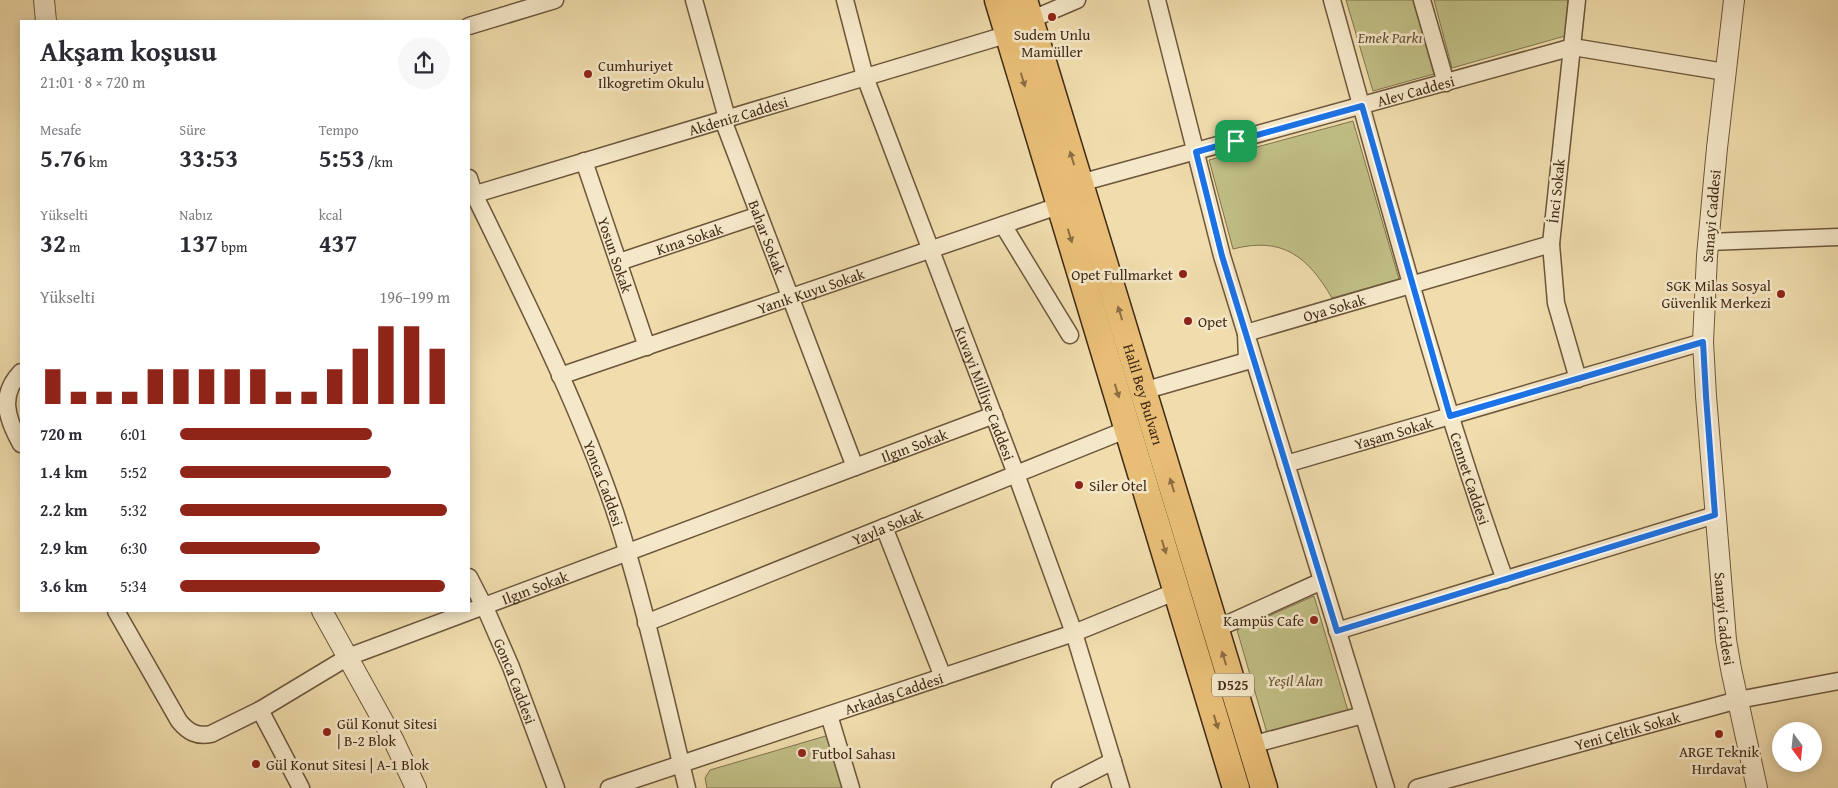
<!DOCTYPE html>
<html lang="tr">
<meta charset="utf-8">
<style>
:root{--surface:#fff;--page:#f7f7f7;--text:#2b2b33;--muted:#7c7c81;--accent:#8f2418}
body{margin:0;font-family:"Gentium Book Plus",serif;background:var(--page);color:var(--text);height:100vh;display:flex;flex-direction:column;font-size:19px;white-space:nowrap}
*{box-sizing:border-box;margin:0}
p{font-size:16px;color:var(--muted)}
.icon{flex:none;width:28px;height:28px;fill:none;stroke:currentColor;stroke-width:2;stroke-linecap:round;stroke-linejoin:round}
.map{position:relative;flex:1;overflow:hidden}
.panel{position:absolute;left:20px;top:20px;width:450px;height:592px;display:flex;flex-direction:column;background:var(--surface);border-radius:0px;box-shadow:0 2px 12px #0003}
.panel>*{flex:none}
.needle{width:32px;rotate:165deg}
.fabs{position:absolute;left:1772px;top:722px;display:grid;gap:10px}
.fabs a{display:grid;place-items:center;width:50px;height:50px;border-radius:50%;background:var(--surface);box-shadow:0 2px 12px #0003;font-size:25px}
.pin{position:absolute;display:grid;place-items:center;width:42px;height:42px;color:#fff;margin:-21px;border-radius:10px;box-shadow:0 2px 8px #0006}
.round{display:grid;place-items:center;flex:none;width:52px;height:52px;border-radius:26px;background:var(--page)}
.overview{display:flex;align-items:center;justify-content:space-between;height:85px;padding:0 20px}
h1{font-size:28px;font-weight:600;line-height:38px}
.stats{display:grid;grid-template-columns:repeat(3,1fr);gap:8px;height:85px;padding:5px 20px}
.stats div{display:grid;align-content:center}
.stats b{font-size:25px;font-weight:600}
.stats small{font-size:14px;font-weight:400}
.stats p{font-size:14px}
.chart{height:140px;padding:10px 20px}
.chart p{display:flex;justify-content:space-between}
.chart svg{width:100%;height:90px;margin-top:5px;stroke:var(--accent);stroke-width:6}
ul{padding:0 20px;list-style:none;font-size:16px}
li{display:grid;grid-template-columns:80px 60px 1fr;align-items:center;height:38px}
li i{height:12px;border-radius:6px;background:var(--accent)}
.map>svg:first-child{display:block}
.green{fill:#c0be85;stroke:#80744e}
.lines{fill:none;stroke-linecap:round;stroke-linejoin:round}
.minor-casing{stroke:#6d563c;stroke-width:19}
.tertiary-casing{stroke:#6d563c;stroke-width:22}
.trunk-casing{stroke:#412916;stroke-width:29}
.minor{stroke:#f5e8c9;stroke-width:16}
.tertiary{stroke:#f5e8c9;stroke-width:20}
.trunk{stroke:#e8be76;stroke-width:26}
.oneway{fill:#8c6c41}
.route-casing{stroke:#fff;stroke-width:10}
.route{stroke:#1a73e8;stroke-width:6}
.poi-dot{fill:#8f2418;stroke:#f5e8c9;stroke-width:2}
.labels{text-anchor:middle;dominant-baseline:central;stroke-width:5;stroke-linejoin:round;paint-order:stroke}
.shield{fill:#f5e8c9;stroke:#77624c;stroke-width:1}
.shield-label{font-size:14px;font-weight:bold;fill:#412916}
.poi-label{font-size:15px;fill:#412916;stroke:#f5e8c9;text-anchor:start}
.park-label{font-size:15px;font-style:italic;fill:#614e32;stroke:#f5e8c9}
.street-label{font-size:15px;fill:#412916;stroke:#f5e8c9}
</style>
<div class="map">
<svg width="1838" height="788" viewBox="0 0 1838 788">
<rect width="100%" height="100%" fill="#f0dcac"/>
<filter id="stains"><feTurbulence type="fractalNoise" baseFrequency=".004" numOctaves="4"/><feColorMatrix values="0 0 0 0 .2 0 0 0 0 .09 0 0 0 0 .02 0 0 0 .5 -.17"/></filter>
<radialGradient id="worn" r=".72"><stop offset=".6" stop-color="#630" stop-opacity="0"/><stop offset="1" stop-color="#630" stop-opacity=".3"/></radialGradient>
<g class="green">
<path d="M1346,0H1413L1434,74L1373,91Z"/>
<path d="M1434,0H1568L1565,36L1452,68Z"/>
<path d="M1353,121L1399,279L1332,298C1308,257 1283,236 1233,249L1209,160Z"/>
<path d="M1314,596L1348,711L1267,733L1237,630Z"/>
<path d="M829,735L845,788H707L705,778L710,770Z"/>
</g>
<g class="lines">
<g class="minor-casing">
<g id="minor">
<path d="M694,0L727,118"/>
<path id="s1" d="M845,0L865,77L1016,474L1074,633L1121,788"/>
<path d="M1157,0L1222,256L1386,788"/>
<path id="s2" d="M1332,0C1386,194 1437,390 1505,580"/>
<path d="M1422,0L1446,83"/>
<path d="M1577,0L1551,244L1556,303L1578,379"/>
<path d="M1030,20L1077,0"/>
<path d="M469,26L555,0"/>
<path id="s3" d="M723,120L855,467"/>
<path id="s4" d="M584,161L647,347"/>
<path id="s5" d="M469,178L474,194C524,297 577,401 614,509C644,600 664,695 687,788"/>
<path id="s6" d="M1080,183L1573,47L1725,72"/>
<path id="s7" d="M469,196L1009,34"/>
<path d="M1003,225L1070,335"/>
<path d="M1708,242L1838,237"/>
<path id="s8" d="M619,262L759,215"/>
<path d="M21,372C0,394 5,416 21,444"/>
<path id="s9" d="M560,376L1061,205"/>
<path id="s10" d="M1143,391L1247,361L1246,333L1551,244"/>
<path id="s11" d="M1286,464L1703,342"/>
<path d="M884,527L943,677"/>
<path id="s12" d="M469,577L487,612L511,667L556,788"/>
<path id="s13" d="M116,611L179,721C188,732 197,737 211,734L260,710L348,657L994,415"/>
<path id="s14" d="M646,623L1128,429"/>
<path d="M1216,629L1322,581"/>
<path d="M1337,631L1715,515"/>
<path d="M260,710L301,788"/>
<path d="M829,715L851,788"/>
<path d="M1251,745L1363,715"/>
<path id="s15" d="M609,788L1074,633L1177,591"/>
<path d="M1060,788L1113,761"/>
<path id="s16" d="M1417,788L1738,700L1838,681"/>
</g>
</g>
<g class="tertiary-casing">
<g id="tertiary">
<path d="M44,0L46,21"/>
<path id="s17" d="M1734,0L1717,148L1707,256L1703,342L1706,396L1726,640L1731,669L1757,788"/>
<path d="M322,611L393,739L416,788"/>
</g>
</g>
<g class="trunk-casing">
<g id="trunk">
<path d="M998,0L1236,788"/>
<path id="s18" d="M1024,0L1264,788"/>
</g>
</g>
<use href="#minor" class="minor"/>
<use href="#tertiary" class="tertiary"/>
<use href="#trunk" class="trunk"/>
</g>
<defs><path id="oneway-solid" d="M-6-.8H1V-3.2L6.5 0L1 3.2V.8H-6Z" transform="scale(1.25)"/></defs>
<g class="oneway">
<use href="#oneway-solid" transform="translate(1023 80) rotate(73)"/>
<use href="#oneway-solid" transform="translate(1072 158) rotate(-107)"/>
<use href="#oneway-solid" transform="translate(1070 236) rotate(73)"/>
<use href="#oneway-solid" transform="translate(1120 313) rotate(-107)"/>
<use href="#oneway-solid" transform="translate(1117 391) rotate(73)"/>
<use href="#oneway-solid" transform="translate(1172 485) rotate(-107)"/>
<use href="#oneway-solid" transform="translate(1164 547) rotate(73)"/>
<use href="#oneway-solid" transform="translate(1224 658) rotate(-107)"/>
<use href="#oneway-solid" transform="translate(1216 722) rotate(73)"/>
</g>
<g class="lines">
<g class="route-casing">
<path id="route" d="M1362,106L1450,416L1703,342L1706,396L1715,515L1337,631L1222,256L1196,152Z"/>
</g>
<use href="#route" class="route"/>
</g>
<g class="poi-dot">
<circle cx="1052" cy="17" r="5"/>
<circle cx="588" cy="74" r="5"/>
<circle cx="1183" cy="274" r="5"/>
<circle cx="1781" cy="294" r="5"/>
<circle cx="1188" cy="321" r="5"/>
<circle cx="1079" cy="485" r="5"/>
<circle cx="1314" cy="620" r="5"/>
<circle cx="327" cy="732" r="5"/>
<circle cx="1719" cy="734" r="5"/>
<circle cx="802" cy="753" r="5"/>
<circle cx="256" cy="764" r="5"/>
</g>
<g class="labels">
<rect class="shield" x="1212" y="673.5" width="42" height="23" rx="4"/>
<g class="shield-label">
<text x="1233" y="685">D525</text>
</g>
<g class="poi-label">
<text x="1052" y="34" text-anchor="middle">Sudem Unlu<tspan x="1052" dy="17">Mamüller</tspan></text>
<text x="598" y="65">Cumhuriyet<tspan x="598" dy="17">Ilkogretim Okulu</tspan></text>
<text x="1173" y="274" text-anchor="end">Opet Fullmarket</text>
<text x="1771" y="285" text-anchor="end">SGK Milas Sosyal<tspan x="1771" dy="17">Güvenlik Merkezi</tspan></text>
<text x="1198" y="321">Opet</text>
<text x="1089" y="485">Siler Otel</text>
<text x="1304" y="620" text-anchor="end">Kampüs Cafe</text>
<text x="337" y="723">Gül Konut Sitesi<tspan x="337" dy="17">| B-2 Blok</tspan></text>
<text x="1719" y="751" text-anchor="middle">ARGE Teknik<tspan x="1719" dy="17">Hırdavat</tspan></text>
<text x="812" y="753">Futbol Sahası</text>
<text x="266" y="764">Gül Konut Sitesi | A-1 Blok</text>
</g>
<g class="park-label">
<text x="1390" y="37">Emek Parkı</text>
<text x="1295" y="680">Yeşil Alan</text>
</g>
<g class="street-label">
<text stroke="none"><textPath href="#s6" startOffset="348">Alev Caddesi</textPath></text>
<text stroke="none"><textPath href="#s7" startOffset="281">Akdeniz Caddesi</textPath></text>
<text transform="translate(1556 191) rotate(-84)">İnci Sokak</text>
<text transform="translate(1711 216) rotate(-85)">Sanayi Caddesi</text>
<text stroke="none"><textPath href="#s3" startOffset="125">Bahar Sokak</textPath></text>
<text stroke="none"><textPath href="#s8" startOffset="74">Kına Sokak</textPath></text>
<text stroke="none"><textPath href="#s4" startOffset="99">Yosun Sokak</textPath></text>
<text stroke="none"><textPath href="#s9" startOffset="265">Yanık Kuyu Sokak</textPath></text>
<text stroke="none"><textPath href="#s10" startOffset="228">Oya Sokak</textPath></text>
<text stroke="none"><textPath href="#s1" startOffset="418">Kuvayi Milliye Caddesi</textPath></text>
<text stroke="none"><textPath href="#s18" startOffset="412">Halil Bey Bulvarı</textPath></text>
<text stroke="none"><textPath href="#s11" startOffset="112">Yaşam Sokak</textPath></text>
<text stroke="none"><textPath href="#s13" startOffset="925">Ilgın Sokak</textPath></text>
<text stroke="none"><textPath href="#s2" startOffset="498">Cennet Caddesi</textPath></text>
<text stroke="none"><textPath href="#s5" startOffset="334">Yonca Caddesi</textPath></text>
<text stroke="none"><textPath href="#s14" startOffset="260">Yayla Sokak</textPath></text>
<text stroke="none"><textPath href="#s13" startOffset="520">Ilgın Sokak</textPath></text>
<text stroke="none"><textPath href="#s17" startOffset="621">Sanayi Caddesi</textPath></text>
<text stroke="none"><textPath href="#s12" startOffset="114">Gonca Caddesi</textPath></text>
<text stroke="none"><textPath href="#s15" startOffset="300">Arkadaş Caddesi</textPath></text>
<text stroke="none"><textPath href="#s16" startOffset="218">Yeni Çeltik Sokak</textPath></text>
</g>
</g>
<rect width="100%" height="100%" filter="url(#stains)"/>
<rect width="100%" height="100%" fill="url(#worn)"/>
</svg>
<div class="fabs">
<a><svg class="needle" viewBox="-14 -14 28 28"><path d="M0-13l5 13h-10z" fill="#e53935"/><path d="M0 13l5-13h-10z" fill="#7c7c81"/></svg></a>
</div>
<div class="pin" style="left:1236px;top:141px;background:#1e9e55"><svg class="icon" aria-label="arrive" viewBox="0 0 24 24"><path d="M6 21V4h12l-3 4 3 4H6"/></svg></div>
<section class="panel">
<div class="overview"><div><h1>Akşam koşusu</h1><p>21:01 · 8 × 720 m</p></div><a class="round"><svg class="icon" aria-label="share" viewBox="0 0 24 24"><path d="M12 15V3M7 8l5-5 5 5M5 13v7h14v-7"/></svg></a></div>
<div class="stats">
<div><p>Mesafe</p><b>5.76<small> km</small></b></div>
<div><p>Süre</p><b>33:53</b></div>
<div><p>Tempo</p><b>5:53<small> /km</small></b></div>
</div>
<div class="stats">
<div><p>Yükselti</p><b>32<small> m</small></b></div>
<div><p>Nabız</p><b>137<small> bpm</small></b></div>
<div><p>kcal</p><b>437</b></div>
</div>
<div class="chart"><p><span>Yükselti</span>196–199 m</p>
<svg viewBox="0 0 160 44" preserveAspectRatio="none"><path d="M5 44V27M15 44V38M25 44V38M35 44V38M45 44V27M55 44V27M65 44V27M75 44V27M85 44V27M95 44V38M105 44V38M115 44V27M125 44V17M135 44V6M145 44V6M155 44V17"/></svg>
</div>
<ul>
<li><b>720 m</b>6:01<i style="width:71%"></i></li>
<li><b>1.4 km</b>5:52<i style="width:78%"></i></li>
<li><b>2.2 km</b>5:32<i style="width:99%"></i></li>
<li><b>2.9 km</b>6:30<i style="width:52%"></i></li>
<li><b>3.6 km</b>5:34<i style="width:98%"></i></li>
</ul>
</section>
</div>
